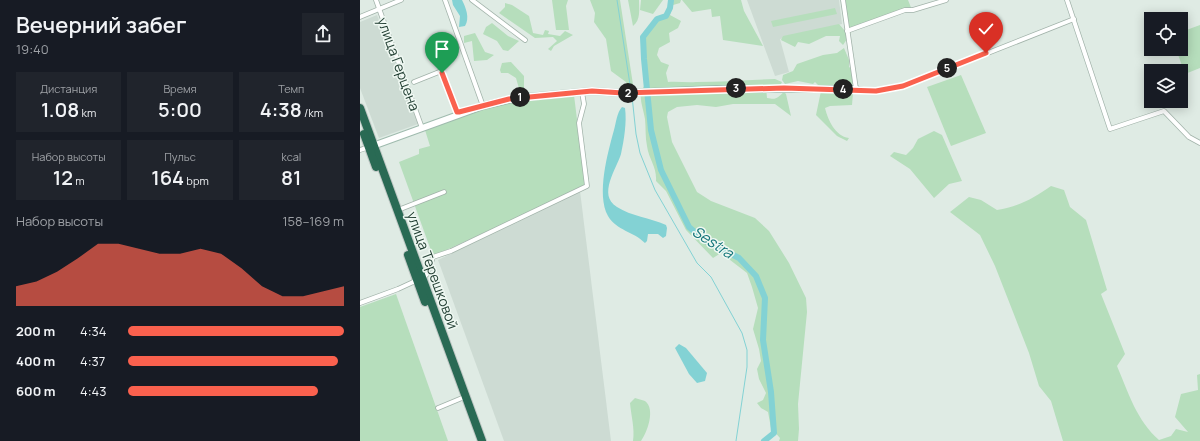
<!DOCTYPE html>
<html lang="ru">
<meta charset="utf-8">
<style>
:root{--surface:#171b24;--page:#20242c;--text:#f1f3f6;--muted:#9ea1a6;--accent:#fa614e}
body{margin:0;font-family:Manrope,sans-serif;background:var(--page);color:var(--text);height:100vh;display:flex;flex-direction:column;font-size:15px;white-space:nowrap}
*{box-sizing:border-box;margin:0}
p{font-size:13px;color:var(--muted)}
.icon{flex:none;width:22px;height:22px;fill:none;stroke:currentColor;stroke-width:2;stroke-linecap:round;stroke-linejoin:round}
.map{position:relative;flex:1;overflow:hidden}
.drawer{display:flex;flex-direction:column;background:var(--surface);width:360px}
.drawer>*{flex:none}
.fabs{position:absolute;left:784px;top:12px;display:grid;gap:8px}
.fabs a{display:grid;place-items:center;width:44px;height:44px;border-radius:0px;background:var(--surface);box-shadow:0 2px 10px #0003;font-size:20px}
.pin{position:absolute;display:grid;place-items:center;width:34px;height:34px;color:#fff;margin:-41px -17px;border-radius:50% 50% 50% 0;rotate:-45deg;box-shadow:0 0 4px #0007}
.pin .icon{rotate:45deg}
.km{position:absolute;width:20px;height:20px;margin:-10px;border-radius:50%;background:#222;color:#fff;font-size:11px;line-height:20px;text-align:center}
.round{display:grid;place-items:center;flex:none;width:42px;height:42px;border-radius:0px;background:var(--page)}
.summary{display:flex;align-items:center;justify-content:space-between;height:68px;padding:0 16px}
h1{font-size:22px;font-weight:600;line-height:30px}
.stats{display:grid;grid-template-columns:repeat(3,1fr);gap:6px;height:68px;padding:4px 16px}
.stats div{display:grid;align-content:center;border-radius:0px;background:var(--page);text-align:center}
.stats b{font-size:20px;font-weight:600}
.stats small{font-size:11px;font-weight:400}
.stats p{font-size:11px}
.chart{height:112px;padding:8px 16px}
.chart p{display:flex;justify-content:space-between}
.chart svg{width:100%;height:72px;margin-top:4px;fill:var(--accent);opacity:.7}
ul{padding:0 16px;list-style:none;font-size:13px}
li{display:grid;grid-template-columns:64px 48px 1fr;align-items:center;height:30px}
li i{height:10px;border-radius:5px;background:var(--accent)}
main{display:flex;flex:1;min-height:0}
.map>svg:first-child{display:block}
.built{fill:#cddbd3}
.green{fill:#b6debc}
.water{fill:#83d2d4}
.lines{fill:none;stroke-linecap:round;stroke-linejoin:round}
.stream{stroke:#83d2d4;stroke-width:1}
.river{stroke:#83d2d4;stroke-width:6}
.street-casing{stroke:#a2b3aa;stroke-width:5.5}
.secondary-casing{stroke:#9fbbae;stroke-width:8}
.highway-casing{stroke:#c0c8c5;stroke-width:10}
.street{stroke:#fff;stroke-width:4}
.secondary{stroke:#fff;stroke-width:6}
.highway{stroke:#296a54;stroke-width:8}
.route-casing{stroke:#fff;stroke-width:8}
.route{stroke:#fa614e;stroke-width:5}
.labels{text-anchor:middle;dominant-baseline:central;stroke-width:3;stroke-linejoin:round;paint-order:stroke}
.street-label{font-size:14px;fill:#1f3c30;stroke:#eff8f2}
.water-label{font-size:15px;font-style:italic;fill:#16777b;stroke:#eff8f2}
</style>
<main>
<section class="drawer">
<div class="summary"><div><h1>Вечерний забег</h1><p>19:40</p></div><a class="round"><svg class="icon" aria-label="share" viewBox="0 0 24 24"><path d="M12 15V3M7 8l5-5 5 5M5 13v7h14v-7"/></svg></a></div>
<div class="stats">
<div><p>Дистанция</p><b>1.08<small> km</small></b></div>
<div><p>Время</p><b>5:00</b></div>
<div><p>Темп</p><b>4:38<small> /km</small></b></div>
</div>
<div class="stats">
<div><p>Набор высоты</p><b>12<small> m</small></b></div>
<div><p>Пульс</p><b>164<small> bpm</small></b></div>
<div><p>kcal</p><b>81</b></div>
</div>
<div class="chart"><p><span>Набор высоты</span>158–169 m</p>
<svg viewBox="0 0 160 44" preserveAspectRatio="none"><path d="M0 44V32L10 29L20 23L30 15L40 6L50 6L60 9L70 12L80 12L90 9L100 12L110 21L120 32L130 38L140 38L150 35L160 32V44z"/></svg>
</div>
<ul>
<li><b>200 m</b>4:34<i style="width:100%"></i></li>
<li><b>400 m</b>4:37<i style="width:97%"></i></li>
<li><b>600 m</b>4:43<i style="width:88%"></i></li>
</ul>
</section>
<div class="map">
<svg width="840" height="441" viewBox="0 0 840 441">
<rect width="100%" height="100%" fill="#dfebe4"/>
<g class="built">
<path d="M387,0H479L482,24L420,39L429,72L415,76Z"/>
<path d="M17,15L58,124L19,138L0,88V22Z"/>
<path d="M220,191L251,441H144L78,260Z"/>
</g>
<g class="green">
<path d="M192,0H208L206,6L209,30H196Z"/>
<path d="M230,0H260L274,91H270L266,82L251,71L246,39L234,22L235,13Z"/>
<path d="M268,0H279C279,9 281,20 273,26Z"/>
<path d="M281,0H303L293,14L280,10Z"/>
<path d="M311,0H321L320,3L313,5L310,15L321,21L318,28L309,33L310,42L299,48L297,55L301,62L309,65L306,73L308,82C317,81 327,83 336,82C362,82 388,80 415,79L422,82L420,86L406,87L407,98C417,100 417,98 424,92L426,94L431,116L415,104H373L356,107L337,105L317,107L308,112L307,117L312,142L337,192L351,201L395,218L409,231L429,263L446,298L447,312L438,404L439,429L438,441H419L420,438L411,428L408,412L401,408L397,403L403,400L406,393L399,379L397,369L401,361L399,349L393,329L398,308L392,287L387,273L361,253L353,258L326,230L306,191L296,181C297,167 289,160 287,146C285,137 286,128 285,119C283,106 276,94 286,84L283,37L297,19L306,16L310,8Z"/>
<path d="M322,0H381L384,11L403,46L363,40L360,16L352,17L351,9L332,12Z"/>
<path d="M483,0H548L552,10L487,30Z"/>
<path d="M145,3L152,5L169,16L173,33L183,35L185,30L189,31L188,34L200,36L205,31L213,35L194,46L191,51L188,49L197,41L193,37L175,38L139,13L145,7Z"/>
<path d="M475,8L477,14L413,27L411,21Z"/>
<path d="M132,23L148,36L159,41L148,51L143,50L137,41L123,34L126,27Z"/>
<path d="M479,24L485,31L487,39L483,45L479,41L480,36H466L449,44L438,42L435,47L421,40L423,36Z"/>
<path d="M840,25V68L825,74L816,49H821V32Z"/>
<path d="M115,33L125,52L134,55L127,60L114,61L112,41L104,43V36Z"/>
<path d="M484,48L489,60V67L492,69L493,83L491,86H459L455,82L453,84L438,81L425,84L422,80L423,75L433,71L437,64L463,55L477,53Z"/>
<path d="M151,62L164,76V88L160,92L156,78L148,73H141L140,70L142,63Z"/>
<path d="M601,75L626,133L591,146L567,87Z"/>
<path d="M461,91L493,93L492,105L470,106L465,108C468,120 475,136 489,138L487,141L477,136L456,115Z"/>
<path d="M214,95L225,185L161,216L73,256L39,162L59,154V149L70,146L65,130L121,109L150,102Z"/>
<path d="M574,131L582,135L602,181L589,184L574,198L550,169L530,156L534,152L546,155L553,148L558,139Z"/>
<path d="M691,186L704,190L710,207L726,220L747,290L741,294L765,354L757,366C768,392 777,421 799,440L811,436L816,429L828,432L815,417L821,394L838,390L837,375L840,374V441H703L691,401L679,386L669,353L635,266L620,235L590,212L609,197L621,200L637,210C658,207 674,198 691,186Z"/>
<path d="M36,294L88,441H0V307Z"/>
<path d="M275,398C278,399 282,400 285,401C296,409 287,433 281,441H273C275,429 271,415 270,403Z"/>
</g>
<g class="water">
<path d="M92,0H102C106,8 110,18 105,26L99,27L100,16L93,5Z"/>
<path d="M262,107L265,108C267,122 264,140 261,154C257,168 237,195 257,207C271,216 290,218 306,225L307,228L306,236L303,238L298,234H288L287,241L285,243C273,231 257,231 248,216C236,194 248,152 254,130C256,123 257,112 262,107Z"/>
<path d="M319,344L326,348L347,373L345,381L337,383L329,374L315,348Z"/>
</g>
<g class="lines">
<g class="stream">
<path d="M257,0L271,91"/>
<path d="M272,96L276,134L280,153L295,190L337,263L351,277L382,333L387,350V367L376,441"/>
</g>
<path class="river" d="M311,0L310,8L306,16L297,19L283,37L284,59L291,130L301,170L329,227L344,240L379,258L396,276L405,298L403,340L411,392L414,433L404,441"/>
<g class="street-casing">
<g id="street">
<path d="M16,0L62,128"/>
<path d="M85,0L123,106"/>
<path d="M112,0L165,40"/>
<path d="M483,0L496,89L516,91L542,87L714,19"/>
<path d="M707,0L750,129L804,111L829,137L840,143"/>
<path d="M0,17L41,0"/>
<path d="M487,31L545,10H553L586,0"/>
<path d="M54,82L79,72L81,73L97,111H102"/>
<path d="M0,150L9,147"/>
<path d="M38,210L84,192"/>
<path d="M0,303L38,289L64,277L67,274L73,257L91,251L227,186L219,123L224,104L222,92"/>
<path d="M78,408L102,398"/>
</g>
</g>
<g class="secondary-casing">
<path id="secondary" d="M10,147L123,106L157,98L232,91L263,93L356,89H496"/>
</g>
<g class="highway-casing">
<g id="highway">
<path d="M0,108L122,441"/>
<path d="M4,134L16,167"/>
<path d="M48,255L65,302"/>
</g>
</g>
<use href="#street" class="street"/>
<use href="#secondary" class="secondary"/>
<use href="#highway" class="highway"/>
</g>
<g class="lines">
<g class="route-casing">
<path id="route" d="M82,73L97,112H99L149,99L232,91L263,93L424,88L516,91L543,86L626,53"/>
</g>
<use href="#route" class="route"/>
</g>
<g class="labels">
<g class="street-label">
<text transform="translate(39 64) rotate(70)">улица Герцена</text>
<text transform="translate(73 270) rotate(70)">улица Терешковой</text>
</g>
<g class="water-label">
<text transform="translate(353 242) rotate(33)">Sestra</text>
</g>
</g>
</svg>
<div class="fabs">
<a><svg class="icon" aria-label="locate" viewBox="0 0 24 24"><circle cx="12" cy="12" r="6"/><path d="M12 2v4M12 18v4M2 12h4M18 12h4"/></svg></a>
<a><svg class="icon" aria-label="layers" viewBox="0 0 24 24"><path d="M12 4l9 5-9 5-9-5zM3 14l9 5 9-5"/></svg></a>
</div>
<div class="pin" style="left:82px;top:73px;background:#1e9e55"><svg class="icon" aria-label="arrive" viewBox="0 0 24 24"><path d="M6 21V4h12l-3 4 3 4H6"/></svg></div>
<div class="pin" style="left:626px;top:53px;background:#d93025"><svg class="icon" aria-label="check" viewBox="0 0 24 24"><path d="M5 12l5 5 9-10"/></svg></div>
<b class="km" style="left:160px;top:97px">1</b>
<b class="km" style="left:268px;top:93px">2</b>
<b class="km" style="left:376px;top:88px">3</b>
<b class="km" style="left:483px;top:89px">4</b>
<b class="km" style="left:587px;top:68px">5</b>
</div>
</main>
